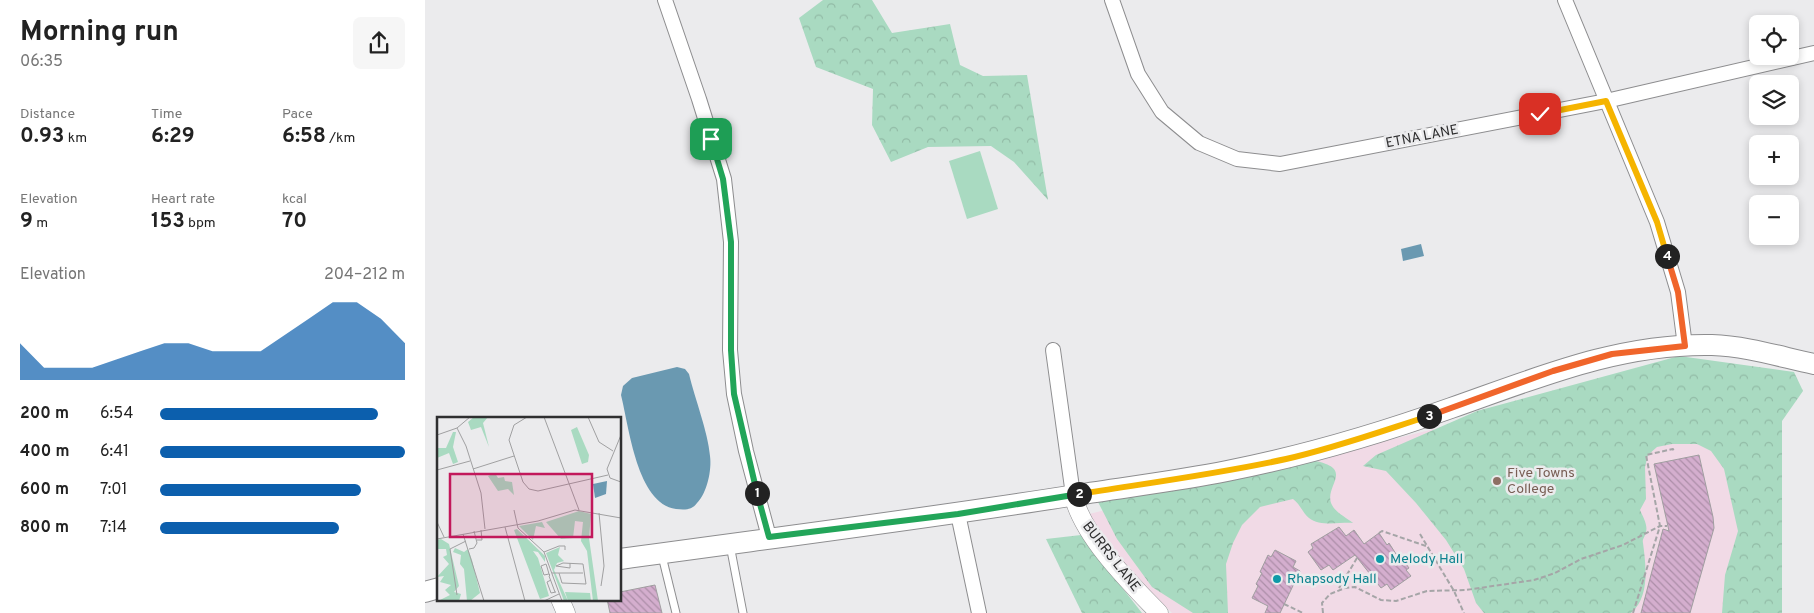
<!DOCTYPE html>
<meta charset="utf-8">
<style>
:root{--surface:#fff;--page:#f6f6f6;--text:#222;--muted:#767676;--accent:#0c5fad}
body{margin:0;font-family:Overpass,sans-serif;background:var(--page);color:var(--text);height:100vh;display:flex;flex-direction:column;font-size:19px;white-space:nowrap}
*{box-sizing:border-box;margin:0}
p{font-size:16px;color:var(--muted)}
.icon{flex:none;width:28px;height:28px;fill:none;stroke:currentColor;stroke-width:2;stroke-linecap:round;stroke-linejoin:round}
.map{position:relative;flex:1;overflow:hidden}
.sheet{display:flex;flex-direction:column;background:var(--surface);width:425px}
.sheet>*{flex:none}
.controls{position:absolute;left:1324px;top:15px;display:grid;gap:10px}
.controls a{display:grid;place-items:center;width:50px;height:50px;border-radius:8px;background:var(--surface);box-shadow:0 2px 8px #0003;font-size:25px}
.pin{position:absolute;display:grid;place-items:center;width:42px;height:42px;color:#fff;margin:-21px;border-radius:10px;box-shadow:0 2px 8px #0006}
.km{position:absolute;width:25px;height:25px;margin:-12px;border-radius:50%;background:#222;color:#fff;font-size:14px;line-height:25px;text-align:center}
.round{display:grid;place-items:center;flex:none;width:52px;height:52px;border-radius:8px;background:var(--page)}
.headline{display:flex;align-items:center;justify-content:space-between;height:85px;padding:0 20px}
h1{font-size:28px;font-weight:700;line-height:38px}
.stats{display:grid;grid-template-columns:repeat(3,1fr);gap:8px;height:85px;padding:5px 20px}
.stats div{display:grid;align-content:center}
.stats b{font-size:21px;font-weight:700}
.stats small{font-size:14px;font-weight:400}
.stats p{font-size:14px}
.chart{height:140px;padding:10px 20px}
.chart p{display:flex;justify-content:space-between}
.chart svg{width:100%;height:90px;margin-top:5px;fill:var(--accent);opacity:.7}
ul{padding:0 20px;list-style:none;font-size:16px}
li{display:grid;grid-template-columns:80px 60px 1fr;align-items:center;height:38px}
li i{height:12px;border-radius:6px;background:var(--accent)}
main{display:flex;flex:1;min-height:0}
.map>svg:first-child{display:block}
.education{fill:#f1dae6}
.green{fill:#a9dac1}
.forest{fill:url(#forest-crowns)}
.water{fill:#6a99b1}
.building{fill:url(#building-back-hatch);stroke:#a09ea0}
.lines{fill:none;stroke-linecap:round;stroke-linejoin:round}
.service-casing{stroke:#8d8d8f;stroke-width:9}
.minor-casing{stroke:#8d8d8f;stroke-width:16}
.tertiary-casing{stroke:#8d8d8f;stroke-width:19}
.secondary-casing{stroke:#8d8d8f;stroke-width:22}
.path{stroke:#a5a5a7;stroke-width:2;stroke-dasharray:5 2.5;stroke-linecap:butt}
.service{stroke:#fff;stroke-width:7}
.minor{stroke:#fff;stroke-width:14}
.tertiary{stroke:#fff;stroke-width:18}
.secondary{stroke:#fff;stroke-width:20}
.split-1-casing{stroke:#fff;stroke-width:10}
.split-2-casing{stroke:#fff;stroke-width:10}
.split-3-casing{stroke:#fff;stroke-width:10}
.split-4-casing{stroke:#fff;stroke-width:10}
.split-5-casing{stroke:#fff;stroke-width:10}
.split-1{stroke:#22a559;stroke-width:6}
.split-2{stroke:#22a559;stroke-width:6}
.split-3{stroke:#f5b400;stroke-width:6}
.split-4{stroke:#f0652b;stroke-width:6}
.split-5{stroke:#f5b400;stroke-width:6}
.education-dot{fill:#8d6e63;stroke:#ebebed;stroke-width:2}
.culture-dot{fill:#0f9aa8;stroke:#ebebed;stroke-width:2}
.labels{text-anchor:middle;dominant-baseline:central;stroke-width:5;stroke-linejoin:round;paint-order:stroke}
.street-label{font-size:14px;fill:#2f2f30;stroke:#ebebed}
.education-label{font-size:14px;fill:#785e54;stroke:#ebebed;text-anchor:start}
.culture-label{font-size:14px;fill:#0d838f;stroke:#ebebed;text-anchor:start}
.inset-road{fill:none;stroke:#a0a0a1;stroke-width:1}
.view{fill:#c2185b;fill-opacity:0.15;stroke:#c2185b;stroke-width:2.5}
.inset-edge{fill:none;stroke:#2f2f30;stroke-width:2.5}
</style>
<main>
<section class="sheet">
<div class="headline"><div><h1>Morning run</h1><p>06:35</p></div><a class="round"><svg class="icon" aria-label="share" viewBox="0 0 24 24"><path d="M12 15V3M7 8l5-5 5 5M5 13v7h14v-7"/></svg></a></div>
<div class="stats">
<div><p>Distance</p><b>0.93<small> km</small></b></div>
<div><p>Time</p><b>6:29</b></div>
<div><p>Pace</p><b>6:58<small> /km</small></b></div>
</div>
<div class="stats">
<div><p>Elevation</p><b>9<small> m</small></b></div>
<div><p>Heart rate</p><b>153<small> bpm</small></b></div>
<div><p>kcal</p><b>70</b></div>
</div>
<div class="chart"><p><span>Elevation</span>204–212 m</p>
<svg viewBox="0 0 160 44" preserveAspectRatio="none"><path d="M0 44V26L10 38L20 38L30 38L40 34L50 30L60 26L70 26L80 30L90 30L100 30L110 22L120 14L130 6L140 6L150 14L160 26V44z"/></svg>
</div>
<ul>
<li><b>200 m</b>6:54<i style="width:89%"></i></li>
<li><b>400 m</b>6:41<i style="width:100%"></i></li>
<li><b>600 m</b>7:01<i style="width:82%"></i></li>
<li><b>800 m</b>7:14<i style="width:73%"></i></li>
</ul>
</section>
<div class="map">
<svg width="1389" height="613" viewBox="0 0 1389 613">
<defs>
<pattern id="forest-crowns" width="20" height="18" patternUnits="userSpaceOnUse" patternTransform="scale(1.25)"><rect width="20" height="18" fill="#a9dac1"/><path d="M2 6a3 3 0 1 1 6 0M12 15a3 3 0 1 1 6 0" fill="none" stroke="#92bba6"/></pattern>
<pattern id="building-back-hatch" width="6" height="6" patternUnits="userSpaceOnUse" patternTransform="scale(1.25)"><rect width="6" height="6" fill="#d4aece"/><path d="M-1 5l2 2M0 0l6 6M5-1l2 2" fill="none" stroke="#ac8ea8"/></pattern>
</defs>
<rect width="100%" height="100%" fill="#ebebed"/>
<path class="education" d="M1248,370L1339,383L1351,613H747L697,562L660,515Z"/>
<path class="green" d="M555,151L573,209L542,219L524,161Z"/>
<g class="forest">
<path d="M398,0H447L467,33L525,24L535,65L558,76L602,75L623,200L589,162L566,146L503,147L466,162L447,125L448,89L391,67L374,18Z"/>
<path d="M1254,356L1369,372L1378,391L1357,421V613H1297L1300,575L1313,531L1299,469L1286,451L1272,444H1247L1232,447L1223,455L1220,467L1221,499L1215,510C1218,517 1223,525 1221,532C1220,537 1217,539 1218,543C1221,566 1225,597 1206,613H1059L1051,603L1039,569L1021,540L991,503L961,471L938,466L951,455L1052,411Z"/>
<path d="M885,460C934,468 897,486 907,505C910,512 922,518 928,523C915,522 895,527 884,518C877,512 875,504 868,499L835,507L817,525L808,543L801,564L803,613H768L727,587L692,539L673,502Z"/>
<path d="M656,535L717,613H657L621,539Z"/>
</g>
<g class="water">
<path d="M996,244L999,256L978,261L976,249Z"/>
<path d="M252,367L260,369L264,374C270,399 283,432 285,456C287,470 282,493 272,503C267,510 260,510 251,509C212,504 204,427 196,395L198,386L207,378Z"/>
</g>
<g class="building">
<path d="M1274,455L1288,517L1289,528L1265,613H1216L1238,529L1244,531L1229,464Z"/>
<path d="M914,527L921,536L929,530L939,544L954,533L962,545L964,543L971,554L973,553L984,568L981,570L986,576L966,590L962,584L956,588L930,555L908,570L904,565L896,570L883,552L888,548L886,544Z"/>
<path d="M850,550L871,561L868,567L875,571L855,613H840L843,606L827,598L833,586L831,584L837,573L835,572L843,555L846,557Z"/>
<path d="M230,585L237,613H185L182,599H195V592Z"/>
</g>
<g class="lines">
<g class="service-casing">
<g id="service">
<path d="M305,545L318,613"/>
<path d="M237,556L251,613"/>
</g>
</g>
<g class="minor-casing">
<g id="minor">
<path d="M240,0L274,99L299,179L306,242L305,350L309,394L321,451L344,537"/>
<path d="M687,0L713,74L737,112L774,143L812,159L855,164L1181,101L1389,53"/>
<path d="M1140,0L1232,222L1253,292L1260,346"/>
<path d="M628,350L648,495"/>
<path d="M533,514L554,613"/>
</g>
</g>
<g class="tertiary-casing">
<g id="tertiary">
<path d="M648,495C658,537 705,583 734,613"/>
<path d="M135,599L141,613"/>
</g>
</g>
<g class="secondary-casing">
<g id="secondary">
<path d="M195,559C347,538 499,519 651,495C701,487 752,481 802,471C878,456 953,434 1026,408C1112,378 1194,343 1287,345C1321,346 1356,357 1389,364"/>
<path d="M0,592L14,588"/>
</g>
</g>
<g class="path">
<path d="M954,533L957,531L1001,546"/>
<path d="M995,534L1029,591L1039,613"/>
<path d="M914,588L932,558"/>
<path d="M859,604L878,613"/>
<path d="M898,613L897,603L905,594L920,588L930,587L956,600L971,601L1002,591L1041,590L1109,580L1130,573L1156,559L1198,545L1235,526H1242"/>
<path d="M1208,613L1235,526L1221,455L1248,449L1249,452"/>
</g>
<use href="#service" class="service"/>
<use href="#minor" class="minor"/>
<use href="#tertiary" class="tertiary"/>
<use href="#secondary" class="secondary"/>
</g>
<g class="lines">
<g class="split-1-casing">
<path id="split-1" d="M286,139L298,179L306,242V350L309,394L332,493"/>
</g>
<g class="split-2-casing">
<path id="split-2" d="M332,493L344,537L533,514L654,494"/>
</g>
<g class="split-3-casing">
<path id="split-3" d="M654,494C723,483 793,474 861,459C910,448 957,431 1004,416"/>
</g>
<g class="split-4-casing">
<path id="split-4" d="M1004,416L1128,371L1187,354L1260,346L1253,292L1242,256"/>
</g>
<g class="split-5-casing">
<path id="split-5" d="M1115,114L1181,101L1232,222L1242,256"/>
</g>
<use href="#split-1" class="split-1"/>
<use href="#split-2" class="split-2"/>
<use href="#split-3" class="split-3"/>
<use href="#split-4" class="split-4"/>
<use href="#split-5" class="split-5"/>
</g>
<circle class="education-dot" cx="1072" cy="481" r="5"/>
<g class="culture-dot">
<circle cx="955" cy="559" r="5"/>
<circle cx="852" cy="579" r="5"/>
</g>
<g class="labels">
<g class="street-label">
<text transform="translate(997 137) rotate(-11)">ETNA LANE</text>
<text transform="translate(686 557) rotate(52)">BURRS LANE</text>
</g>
<g class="education-label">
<text x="1082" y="473">Five Towns<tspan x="1082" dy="16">College</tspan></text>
</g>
<g class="culture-label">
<text x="965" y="559">Melody Hall</text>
<text x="862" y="579">Rhapsody Hall</text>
</g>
</g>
<g transform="translate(12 417)">
<rect width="184" height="184" fill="#ebebed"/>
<path d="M128,175L153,176L154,184H131Z" fill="#a9dac1"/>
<path d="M37,0H51L46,6L52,30L44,10L34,13L31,5ZM140,10L152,38L151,45L145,47L134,13ZM16,15H19L16,30L21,45L16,47L12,36L0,41V31H9ZM58,56L61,61L67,60L68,64L75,65L77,78L71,72L61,74L51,59ZM142,94L154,97L152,121L161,184H156L150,134L144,124L146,105L138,104L136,121L124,122L109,105ZM105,105L108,111L99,109L96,123L82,109ZM80,112L108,139V145L101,135L96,134L101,141L112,179L103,182L77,113ZM4,122L12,127L22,169L17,175L24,177L22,184H1L13,178L8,173L14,168L3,165L7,159L0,160L12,147L6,140L10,138L9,132H0V123ZM123,130L121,138L127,144L120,146L117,153L131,184H127L109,136ZM18,131L27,135L31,132L35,143L43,176L33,184H30L27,152L23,147L24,138L16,135Z" fill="#a9dac1"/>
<path d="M170,64L169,77L158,81L156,67Z" fill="#6a99b1"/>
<path class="inset-road" d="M90,0L77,8L72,23L86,65L92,72L101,74L171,58M107,0L142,93M151,0L162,25L176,34M20,11L29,29L44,76L48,112M0,18L20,11L33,0M184,18L170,52L173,61L184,65M36,52L77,39M0,53L33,44M77,93L81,111L107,135L125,184M162,96L167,149L164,169M0,105L7,120M68,110L88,184M26,117L47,184M0,122L101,104L138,93L184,101M40,123H45L44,113M32,132L37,131L40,126L37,114M107,135L122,129H128V133M119,149L133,151V146M115,156H122L125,166L149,167L146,147L126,146L119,149M122,156H146M112,157L107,158L104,149L109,147L110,150L112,157L113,158L112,159L118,175M114,163L110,165L114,176L119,175M20,178L13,132L29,124M107,184L122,177"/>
<path class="view" d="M13,57H155V120H13Z"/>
<rect width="184" height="184" class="inset-edge"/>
</g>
</svg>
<div class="controls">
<a><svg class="icon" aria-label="locate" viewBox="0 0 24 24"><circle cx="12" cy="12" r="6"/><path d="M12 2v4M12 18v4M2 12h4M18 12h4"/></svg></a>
<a><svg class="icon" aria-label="layers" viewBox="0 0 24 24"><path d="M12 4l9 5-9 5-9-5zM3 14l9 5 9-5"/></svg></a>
<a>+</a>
<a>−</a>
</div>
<div class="pin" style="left:286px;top:139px;background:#1e9e55"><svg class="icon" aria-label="arrive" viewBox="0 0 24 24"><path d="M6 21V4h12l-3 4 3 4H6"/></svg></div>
<div class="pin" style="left:1115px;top:114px;background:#d93025"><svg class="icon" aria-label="check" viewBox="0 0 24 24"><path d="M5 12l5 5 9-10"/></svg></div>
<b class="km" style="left:332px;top:493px">1</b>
<b class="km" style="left:654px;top:494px">2</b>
<b class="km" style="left:1004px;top:416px">3</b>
<b class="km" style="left:1242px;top:256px">4</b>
</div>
</main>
